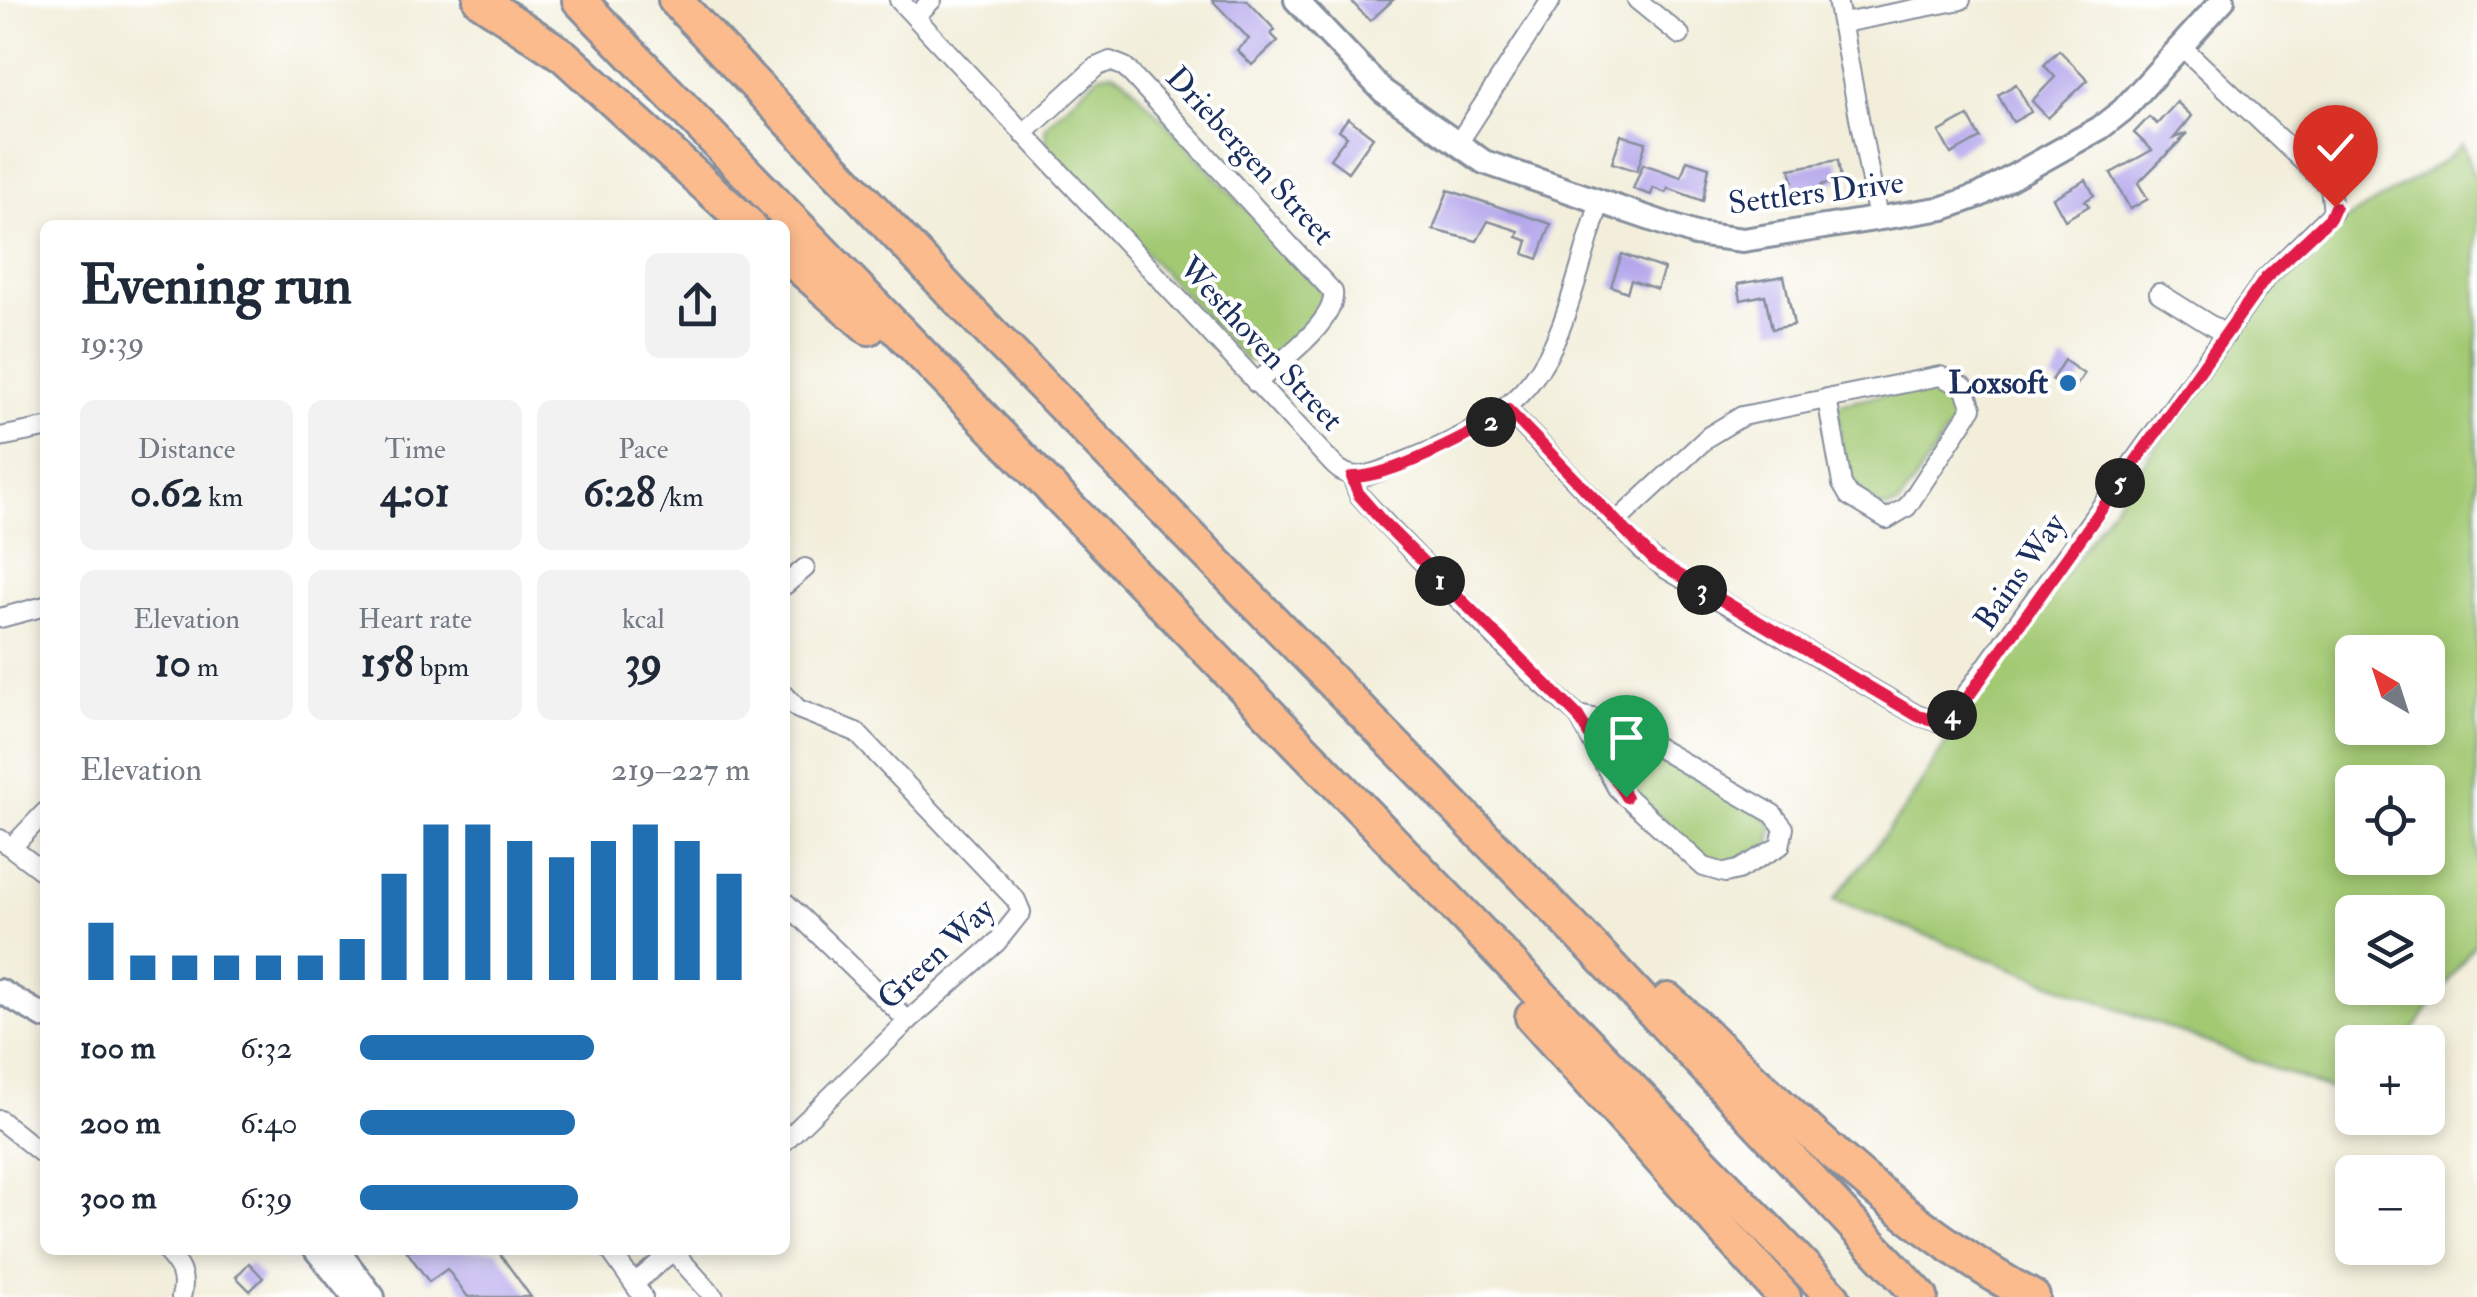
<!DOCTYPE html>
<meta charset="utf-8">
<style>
:root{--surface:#fff;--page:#f2f2f3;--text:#1f2937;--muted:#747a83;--accent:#1f6fb2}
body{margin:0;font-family:"IM FELL Double Pica",serif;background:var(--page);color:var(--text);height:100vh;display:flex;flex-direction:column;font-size:38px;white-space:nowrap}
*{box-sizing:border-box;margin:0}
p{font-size:32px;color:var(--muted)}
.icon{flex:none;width:55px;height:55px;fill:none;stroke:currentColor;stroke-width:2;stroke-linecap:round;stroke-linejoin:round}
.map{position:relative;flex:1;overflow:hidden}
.side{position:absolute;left:40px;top:220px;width:750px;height:1035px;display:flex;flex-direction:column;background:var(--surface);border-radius:15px;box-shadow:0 5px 15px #0003}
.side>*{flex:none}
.needle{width:65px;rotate:321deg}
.controls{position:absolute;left:2335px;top:635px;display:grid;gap:20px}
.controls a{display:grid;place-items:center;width:110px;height:110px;border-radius:15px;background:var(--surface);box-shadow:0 5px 15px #0003;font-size:50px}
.pin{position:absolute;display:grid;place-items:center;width:85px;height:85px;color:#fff;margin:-102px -42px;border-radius:50% 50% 50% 0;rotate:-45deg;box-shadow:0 0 10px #0007}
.pin .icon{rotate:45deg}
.km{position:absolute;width:50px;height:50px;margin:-25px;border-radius:50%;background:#222;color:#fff;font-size:28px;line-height:50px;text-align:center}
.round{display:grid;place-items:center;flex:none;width:105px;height:105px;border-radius:15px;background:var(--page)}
.overview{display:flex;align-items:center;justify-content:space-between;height:170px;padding:0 40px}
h1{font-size:55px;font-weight:800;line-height:75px}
.figures{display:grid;grid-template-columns:repeat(3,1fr);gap:15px;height:170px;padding:10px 40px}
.figures div{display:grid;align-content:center;border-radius:15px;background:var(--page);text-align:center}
.figures b{font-size:42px;font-weight:800}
.figures small{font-size:28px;font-weight:400}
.figures p{font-size:28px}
.chart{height:280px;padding:20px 40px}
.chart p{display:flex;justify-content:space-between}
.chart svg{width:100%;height:180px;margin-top:10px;stroke:var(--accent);stroke-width:6}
ul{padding:0 40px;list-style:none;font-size:32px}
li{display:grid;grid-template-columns:160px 120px 1fr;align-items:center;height:75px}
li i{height:25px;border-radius:12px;background:var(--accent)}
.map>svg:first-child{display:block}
.green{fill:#a3c973;stroke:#5f7c68;stroke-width:2.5;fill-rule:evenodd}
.building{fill:#b2a5eb}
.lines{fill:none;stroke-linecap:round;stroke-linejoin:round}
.minor-casing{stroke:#868e9c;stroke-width:22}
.tertiary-casing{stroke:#868e9c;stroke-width:28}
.motorway-casing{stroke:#868e9c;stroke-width:38}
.minor{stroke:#fff;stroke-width:18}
.tertiary{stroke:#fff;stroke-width:22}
.motorway{stroke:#fbbb8d;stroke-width:32}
.route-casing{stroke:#fff;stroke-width:20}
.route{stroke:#e11d48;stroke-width:12}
.poi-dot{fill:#1f6fb2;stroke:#fff;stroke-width:4}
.labels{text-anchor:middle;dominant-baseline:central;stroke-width:8;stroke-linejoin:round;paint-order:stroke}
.street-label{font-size:32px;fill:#1b2f5e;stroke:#fff}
.poi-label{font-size:32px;font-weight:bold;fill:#1b2f5e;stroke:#fff;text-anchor:end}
</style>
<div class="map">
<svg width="2477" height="1297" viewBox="0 0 2477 1297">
<rect width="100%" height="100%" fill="#fff"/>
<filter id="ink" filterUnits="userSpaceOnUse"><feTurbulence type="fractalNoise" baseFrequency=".01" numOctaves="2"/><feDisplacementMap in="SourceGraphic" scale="20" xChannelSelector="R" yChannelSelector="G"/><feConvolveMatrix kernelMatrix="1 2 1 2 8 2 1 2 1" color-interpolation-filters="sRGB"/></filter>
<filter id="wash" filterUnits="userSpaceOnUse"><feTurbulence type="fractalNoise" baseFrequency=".0048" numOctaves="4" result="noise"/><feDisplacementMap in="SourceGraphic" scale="40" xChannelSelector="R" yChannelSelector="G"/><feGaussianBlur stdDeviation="2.25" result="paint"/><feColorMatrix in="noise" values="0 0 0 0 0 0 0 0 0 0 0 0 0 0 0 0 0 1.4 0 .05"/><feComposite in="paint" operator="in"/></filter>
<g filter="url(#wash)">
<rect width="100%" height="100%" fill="#f2eeda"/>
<g class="green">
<path d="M1111,72L1123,77L1321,289C1331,317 1271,373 1244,359L1046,146L1045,126L1099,75Z"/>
<path d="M2462,144L2477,184V941L2405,1042H2352V1098L1834,900L1907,806L1956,727L2266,291L2337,225L2444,161ZM2352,652H2428V728H2352ZM2352,782H2428V858H2352ZM2352,912H2428V988H2352Z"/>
<path d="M1938,383L1956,388L1964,406L1899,505L1885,509C1834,481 1844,458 1837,404Z"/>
<path d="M1612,730L1765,817L1773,827L1771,844L1733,865L1713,864L1627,788L1601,741Z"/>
</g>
<g id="blocks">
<g class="building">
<path d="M1212,0H1247L1275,30L1271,34L1278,41L1252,65L1237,50L1249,39Z"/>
<path d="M1350,0H1393L1370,21Z"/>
<path d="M2059,50L2088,80L2048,118L2032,101L2055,77L2044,65Z"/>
<path d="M2016,84L2031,112L2013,122L1998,95Z"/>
<path d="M2177,102L2192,116L2174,138L2188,133L2138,183L2148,199L2130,209L2111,173L2152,150L2134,133L2149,117L2157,124Z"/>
<path d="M1968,116L1980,138L1951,154L1939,132Z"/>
<path d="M1348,118L1373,137L1348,172L1330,159L1347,136L1339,130Z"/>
<path d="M1621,135L1646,142L1637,171L1612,163Z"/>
<path d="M1687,160L1709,167L1703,201L1668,188L1666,193L1653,188L1651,195L1633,189L1643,164L1681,177Z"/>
<path d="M1838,160L1841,180L1821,185L1823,191L1812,196L1790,200L1787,183L1793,181L1790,169Z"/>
<path d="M2086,180L2094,195L2085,201L2089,206L2065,220L2053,198Z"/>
<path d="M1448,190L1551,224L1538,259L1524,254L1528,241L1517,237L1519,231L1488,221L1477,241L1433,230Z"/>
<path d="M1622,254L1664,269L1657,289L1631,280L1627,292L1611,286Z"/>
<path d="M1784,276L1794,325L1772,329L1765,295L1741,300L1738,284Z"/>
<path d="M2064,360L2084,374L2071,394L2052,379Z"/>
<path d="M406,1250H497L531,1297H468L447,1269L429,1282Z"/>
<path d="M249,1263L263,1278L250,1291L236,1277Z"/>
</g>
</g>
</g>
<g filter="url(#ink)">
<use href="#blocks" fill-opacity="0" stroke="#868e9c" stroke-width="2.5"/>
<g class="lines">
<g class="minor-casing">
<g id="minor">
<path d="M899,0L1333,464C1355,487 1378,472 1403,462C1558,402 1553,352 1599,205"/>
<path d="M1637,0L1680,35"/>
<path d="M1837,0L1878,219"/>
<path d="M915,17L932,0"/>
<path d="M1843,23L1961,0"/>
<path d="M1023,134L1096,67L1110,61L1125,67L1333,292C1337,322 1278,363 1256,383"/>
<path d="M1457,145L1551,0"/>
<path d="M2159,293L2226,335"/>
<path d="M1508,410L1642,550L1666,569L1917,715L1939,722L1949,718L2265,279L2333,212L2330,187L2181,46"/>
<path d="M0,437L45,428"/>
<path d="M1352,477L1359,495L1383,521L1530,673L1578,715L1617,788L1704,867L1725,873L1738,870L1780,846L1784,828L1773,814L1613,722L1578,715"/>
<path d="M1616,522L1709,436L1742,416L1940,376L1964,387L1972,408L1907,507L1887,519L1849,496L1842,484L1827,398"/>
<path d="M785,585L805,568"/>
<path d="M0,618L45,606"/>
<path d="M785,695L798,709L856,732L1016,900L1021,912L997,942L908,1021L785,1141"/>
<path d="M0,839L45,873"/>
<path d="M12,847L45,812"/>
<path d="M785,902L908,1021"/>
<path d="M0,1120L45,1156"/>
<path d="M165,1250C179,1265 187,1276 181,1297"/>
<path d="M610,1250L643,1297"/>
<path d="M673,1251L714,1297"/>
<path d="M634,1284L674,1250"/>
</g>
</g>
<g class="tertiary-casing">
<g id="tertiary">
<path d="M1296,0L1383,91L1484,162L1695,234L1743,240L1944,208L1980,195L2100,128L2123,110L2223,0"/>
<path d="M0,991L45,1017"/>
<path d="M316,1250L354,1297"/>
<path d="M337,1250L373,1297"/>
</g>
</g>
<g class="motorway-casing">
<g id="motorway">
<path d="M480,0L564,56L749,225"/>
<path d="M579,0L1833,1297"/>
<path d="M675,0L956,297L1596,951L1921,1297"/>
<path d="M785,255L869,328"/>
<path d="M1668,1000C1783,1105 1894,1223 2033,1297"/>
<path d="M1532,1017L1784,1297"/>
</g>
</g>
<use href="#minor" class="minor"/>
<use href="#tertiary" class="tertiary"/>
<use href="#motorway" class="motorway"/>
</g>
</g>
<g class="lines" filter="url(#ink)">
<g class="route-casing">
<path id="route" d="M1626,797L1578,716L1382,521L1359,495L1352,477C1389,478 1478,432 1508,410L1654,560L1918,716L1940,722L1968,697L2265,279L2330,218L2335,207"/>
</g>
<use href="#route" class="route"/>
</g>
<circle class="poi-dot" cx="2068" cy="383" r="10"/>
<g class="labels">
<g class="street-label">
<text transform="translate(1250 156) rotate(47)">Driebergen Street</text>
<text transform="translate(1816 193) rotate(-7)">Settlers Drive</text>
<text transform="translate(1261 344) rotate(47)">Westhoven Street</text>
<text transform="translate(2020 572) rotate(-55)">Bains Way</text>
<text transform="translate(936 954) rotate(-43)">Green Way</text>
</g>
<g class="poi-label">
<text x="2048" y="383">Loxsoft</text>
</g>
</g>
</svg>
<div class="controls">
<a><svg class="needle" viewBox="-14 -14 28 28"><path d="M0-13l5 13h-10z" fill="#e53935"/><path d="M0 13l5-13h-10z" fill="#747a83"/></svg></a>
<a><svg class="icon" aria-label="locate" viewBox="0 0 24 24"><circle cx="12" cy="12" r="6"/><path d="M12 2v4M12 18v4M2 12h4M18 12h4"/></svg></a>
<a><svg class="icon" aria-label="layers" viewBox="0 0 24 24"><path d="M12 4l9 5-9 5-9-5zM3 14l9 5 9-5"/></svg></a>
<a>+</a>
<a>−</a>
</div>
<div class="pin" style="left:1626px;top:797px;background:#1e9e55"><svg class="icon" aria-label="arrive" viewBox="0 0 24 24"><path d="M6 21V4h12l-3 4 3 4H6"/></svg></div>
<div class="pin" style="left:2335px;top:207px;background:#d93025"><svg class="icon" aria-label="check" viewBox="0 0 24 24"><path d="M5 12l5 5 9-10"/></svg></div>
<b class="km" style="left:1440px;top:581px">1</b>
<b class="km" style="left:1491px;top:422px">2</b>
<b class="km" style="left:1702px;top:590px">3</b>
<b class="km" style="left:1952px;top:715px">4</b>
<b class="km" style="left:2120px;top:483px">5</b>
<section class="side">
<div class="overview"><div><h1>Evening run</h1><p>19:39</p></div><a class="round"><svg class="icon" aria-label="share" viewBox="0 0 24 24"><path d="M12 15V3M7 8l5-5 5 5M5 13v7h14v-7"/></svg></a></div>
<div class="figures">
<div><p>Distance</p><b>0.62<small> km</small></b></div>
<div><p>Time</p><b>4:01</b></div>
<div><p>Pace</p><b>6:28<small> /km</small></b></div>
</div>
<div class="figures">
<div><p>Elevation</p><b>10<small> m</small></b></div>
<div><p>Heart rate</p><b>158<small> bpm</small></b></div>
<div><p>kcal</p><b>39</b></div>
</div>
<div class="chart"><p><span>Elevation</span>219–227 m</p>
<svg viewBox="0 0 160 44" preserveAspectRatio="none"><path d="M5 44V30M15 44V38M25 44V38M35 44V38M45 44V38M55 44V38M65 44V34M75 44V18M85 44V6M95 44V6M105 44V10M115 44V14M125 44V10M135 44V6M145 44V10M155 44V18"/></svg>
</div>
<ul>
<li><b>100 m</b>6:32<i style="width:60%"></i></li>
<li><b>200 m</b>6:40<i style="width:55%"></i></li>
<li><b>300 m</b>6:39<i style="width:56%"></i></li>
</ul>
</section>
</div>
